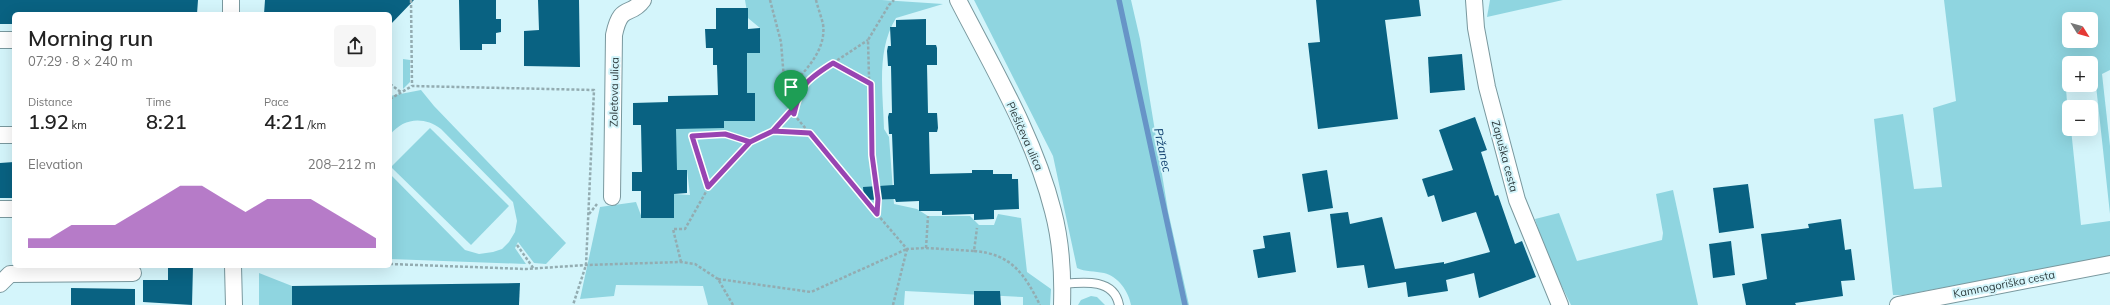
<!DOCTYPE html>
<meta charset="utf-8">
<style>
:root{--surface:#fff;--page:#f6f6f6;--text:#222;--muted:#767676;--accent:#9844b2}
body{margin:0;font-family:Mulish,sans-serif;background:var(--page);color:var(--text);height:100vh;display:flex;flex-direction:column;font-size:15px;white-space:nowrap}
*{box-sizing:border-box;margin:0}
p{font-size:13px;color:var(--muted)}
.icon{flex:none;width:22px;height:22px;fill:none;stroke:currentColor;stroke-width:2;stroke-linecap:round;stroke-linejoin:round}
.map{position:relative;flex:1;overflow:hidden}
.drawer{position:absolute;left:12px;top:12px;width:380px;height:256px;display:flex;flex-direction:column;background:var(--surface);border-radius:6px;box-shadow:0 4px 16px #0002}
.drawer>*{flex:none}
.needle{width:26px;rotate:127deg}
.tools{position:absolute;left:2062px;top:12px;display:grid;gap:8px}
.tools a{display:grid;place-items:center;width:36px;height:36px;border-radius:6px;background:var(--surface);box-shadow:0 4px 16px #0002;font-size:20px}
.pin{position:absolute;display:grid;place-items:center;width:34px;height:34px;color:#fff;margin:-41px -17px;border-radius:50% 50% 50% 0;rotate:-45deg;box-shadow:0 0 4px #0007}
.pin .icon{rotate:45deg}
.round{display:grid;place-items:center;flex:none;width:42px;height:42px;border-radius:6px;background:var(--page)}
.headline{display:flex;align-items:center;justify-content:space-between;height:68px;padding:0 16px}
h1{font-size:22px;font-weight:600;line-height:30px}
.figures{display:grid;grid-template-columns:repeat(3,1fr);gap:6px;height:68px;padding:4px 16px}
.figures div{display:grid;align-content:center}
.figures b{font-size:20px;font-weight:600}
.figures small{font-size:11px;font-weight:400}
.figures p{font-size:11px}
.chart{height:112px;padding:8px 16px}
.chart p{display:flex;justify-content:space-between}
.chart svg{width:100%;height:72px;margin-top:4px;fill:var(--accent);opacity:.7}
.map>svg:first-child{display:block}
.green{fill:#8fd5e0;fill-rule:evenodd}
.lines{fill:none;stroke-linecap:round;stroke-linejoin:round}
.stream{stroke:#6794c7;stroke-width:5.5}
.building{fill:#096282}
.lane-casing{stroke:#79989e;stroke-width:10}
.street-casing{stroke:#79989e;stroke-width:18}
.path{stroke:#93acb1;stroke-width:2.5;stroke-dasharray:3 2;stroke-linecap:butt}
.lane{stroke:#fff;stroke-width:8}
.street{stroke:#fff;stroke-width:16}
.route-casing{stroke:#fff;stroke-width:8}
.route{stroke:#9844b2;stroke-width:5}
.labels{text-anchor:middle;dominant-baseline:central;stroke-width:4;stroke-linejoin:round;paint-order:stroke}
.street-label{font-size:11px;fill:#2d3b3d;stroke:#d4f5fb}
.water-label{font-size:12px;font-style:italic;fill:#0e3f6e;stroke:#d4f5fb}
</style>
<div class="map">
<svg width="2110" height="305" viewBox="0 0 2110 305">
<rect width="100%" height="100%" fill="#d4f5fb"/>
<g class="green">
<path d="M745,0H882L943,4L896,18C876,50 883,93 884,129L889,137L894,204L917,209L928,216H970L979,225H994L998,214L1021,218L1027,272L1051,289L1050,305H1023V297L905,291L904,305H708L703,286L616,285L614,296L580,299L600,207L636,202L642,218H674V194L690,195L687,170H676V129L724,121H755V93H747V53H760V28L748,18Z"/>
<path d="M974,0H1131L1140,39L1168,211L1189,305H1131C1129,292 1118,276 1104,273C1095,271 1085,272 1077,268L1053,156Z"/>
<path d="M1490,0H1563L1487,17Z"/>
<path d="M1944,0H2110V70L2102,74L2110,146V214L2094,67L2091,68V63H2069V74L2065,75L2069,129H2071L2081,225L2110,221V256L1904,295H1893L1874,119L1903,114L1914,189L1942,187L1933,108L1956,101ZM2069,19H2091V41H2069Z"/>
<path d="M403,59L410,60V82L403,89Z"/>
<path d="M421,90L434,106L566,243L546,264L534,263L518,242L515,248L526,264L390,259V174L465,250L479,254L493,252L502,249L509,242L515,232L517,221L513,202L441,129C424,116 403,118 390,135V96Z"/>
<path d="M430,128L509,206L471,245L391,167Z"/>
<path d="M1673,190L1698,305H1571L1546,254L1535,219L1559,213L1577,261L1662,240L1663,233L1656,194Z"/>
<path d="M259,273L292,286V305H259Z"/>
<path d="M1091,296L1097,297L1105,305H1078L1081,300Z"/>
</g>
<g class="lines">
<path class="stream" d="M1119,0L1185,305"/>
</g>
<g class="building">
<path d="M0,0H198L197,14H14V24H0Z"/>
<path d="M265,0H414L390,25V14H264Z"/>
<path d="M459,0H496V19H501V32L496,33V44H482V50H460Z"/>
<path d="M538,0H579L580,67L524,66V31L539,30Z"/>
<path d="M1316,0H1419L1421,16L1385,20L1398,119L1318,129L1308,43L1320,42Z"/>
<path d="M716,8H748V29L760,28V53H747V93H755V121H724V128L676,129L677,170H687V193L674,194V218H641V191H632V172H642L641,125H633V103L668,102V96L718,95L717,65H713V48H706L705,29H716Z"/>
<path d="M926,19V45H936L937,48V65H927L928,113H937L938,128L937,132H929L930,174L972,173V170H993V174H1012V179H1018L1019,209L994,210V219L974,220V214L942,215V211H919V201L896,202L895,199L864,200L863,187L894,185L892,134H889L888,117L889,113H892L891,66H888L887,51L888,46H891L890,27H896V20Z"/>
<path d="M1462,54L1465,90L1430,93L1428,57Z"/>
<path d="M1475,117L1487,150L1481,152L1495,196L1498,195L1515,244L1522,241L1536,277L1479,298L1474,273L1446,280L1448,291L1408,297L1406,282L1368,288L1364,265L1337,268L1330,214L1348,212L1350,224L1382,217L1395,269L1444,262V264L1490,252L1476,212L1442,222L1434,195L1428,197L1422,179L1453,170L1439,130Z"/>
<path d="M14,162V198H0V163Z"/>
<path d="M1327,170L1333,208L1308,212L1302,174Z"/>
<path d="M1748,184L1754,228L1719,233L1713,188Z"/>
<path d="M1841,219L1845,250L1851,249L1855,280L1841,281L1843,296L1795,303L1796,305H1746L1742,284L1767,279L1761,234L1809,228L1808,224Z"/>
<path d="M1290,232L1296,272L1258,278L1253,250L1265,248L1263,236Z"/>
<path d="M1731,241L1735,275L1713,278L1709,244Z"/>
<path d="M168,266H193L192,305L143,302V280H168Z"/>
<path d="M520,283L519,305H292V286Z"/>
<path d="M71,288L135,289V305H71Z"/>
<path d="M974,291H1000L1001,305H974Z"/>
</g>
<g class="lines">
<g class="lane-casing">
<path id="lane" d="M1062,284C1083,282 1114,278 1119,305"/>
</g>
<g class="street-casing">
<g id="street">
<path d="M231,0V14"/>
<path d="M958,0C993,68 1034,136 1053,211C1061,241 1063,274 1062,305"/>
<path d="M1474,0L1476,28L1487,87L1517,200L1560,305"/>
<path d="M0,40H14"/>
<path d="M0,135H14"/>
<path d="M612,197L614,35C621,2 630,18 643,0"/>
<path d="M0,209H14"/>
<path d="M233,266L234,305"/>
<path d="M0,284L10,274L133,273"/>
<path d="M1898,305L2110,264"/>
</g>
</g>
<g class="path">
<path d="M411,0L412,86"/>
<path d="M770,0L781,42L785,92"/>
<path d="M816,0C818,8 821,16 823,24C827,52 802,74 785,92L791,111L877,214L878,199L871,155L868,40L889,5L894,0"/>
<path d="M833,63L868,40"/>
<path d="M390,84L402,93"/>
<path d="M390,99L412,86L594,90L586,265L573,305"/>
<path d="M794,113C801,83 807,80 833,63L871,84"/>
<path d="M773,131L810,133"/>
<path d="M708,187L692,136L725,134L750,142"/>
<path d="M589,214L597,204"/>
<path d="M877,214L907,249L926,248L974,251L977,228"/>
<path d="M517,245L534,269"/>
<path d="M926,248L928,216"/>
<path d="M974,251C1011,254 1024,273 1040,305"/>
<path d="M681,262L673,229H685L711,183L751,142L773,131L791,111"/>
<path d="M390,264L526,269L586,265L681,262L695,264L718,279"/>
<path d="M733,305L718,279L811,292L907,249"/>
<path d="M893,305L907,249"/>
</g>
<use href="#lane" class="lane"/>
<use href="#street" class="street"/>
</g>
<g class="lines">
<g class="route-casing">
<path id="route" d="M791,111L773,131L750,142L725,134L692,136L708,187L750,142L773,131L810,133L877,214L878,199L872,155L871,84L833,63C807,80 801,83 794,114L791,111"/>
</g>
<use href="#route" class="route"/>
</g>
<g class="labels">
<g class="street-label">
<text transform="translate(614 92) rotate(-89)">Zoletova ulica</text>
<text transform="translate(1025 136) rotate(66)">Plešičeva ulica</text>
<text transform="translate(1505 156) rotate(75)">Zapuška cesta</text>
<text transform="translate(2004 284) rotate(-11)">Kamnogoriška cesta</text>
</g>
<g class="water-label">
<text transform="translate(1163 150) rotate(78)">Pržanec</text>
</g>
</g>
</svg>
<div class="tools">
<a><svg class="needle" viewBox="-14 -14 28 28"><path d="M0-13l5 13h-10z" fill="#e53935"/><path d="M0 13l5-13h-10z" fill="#767676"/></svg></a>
<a>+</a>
<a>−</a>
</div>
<div class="pin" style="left:791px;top:111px;background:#1e9e55"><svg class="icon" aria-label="arrive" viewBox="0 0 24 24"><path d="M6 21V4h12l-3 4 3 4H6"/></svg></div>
<section class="drawer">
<div class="headline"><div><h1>Morning run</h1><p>07:29 · 8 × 240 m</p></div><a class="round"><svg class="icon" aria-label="share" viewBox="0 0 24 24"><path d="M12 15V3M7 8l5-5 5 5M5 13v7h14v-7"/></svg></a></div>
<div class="figures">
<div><p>Distance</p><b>1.92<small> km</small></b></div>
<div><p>Time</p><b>8:21</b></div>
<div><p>Pace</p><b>4:21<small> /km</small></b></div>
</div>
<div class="chart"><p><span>Elevation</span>208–212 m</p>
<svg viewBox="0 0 160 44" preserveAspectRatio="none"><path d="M0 44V38L10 38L20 30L30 30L40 30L50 22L60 14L70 6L80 6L90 14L100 22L110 14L120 14L130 14L140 22L150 30L160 38V44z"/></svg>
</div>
</section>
</div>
